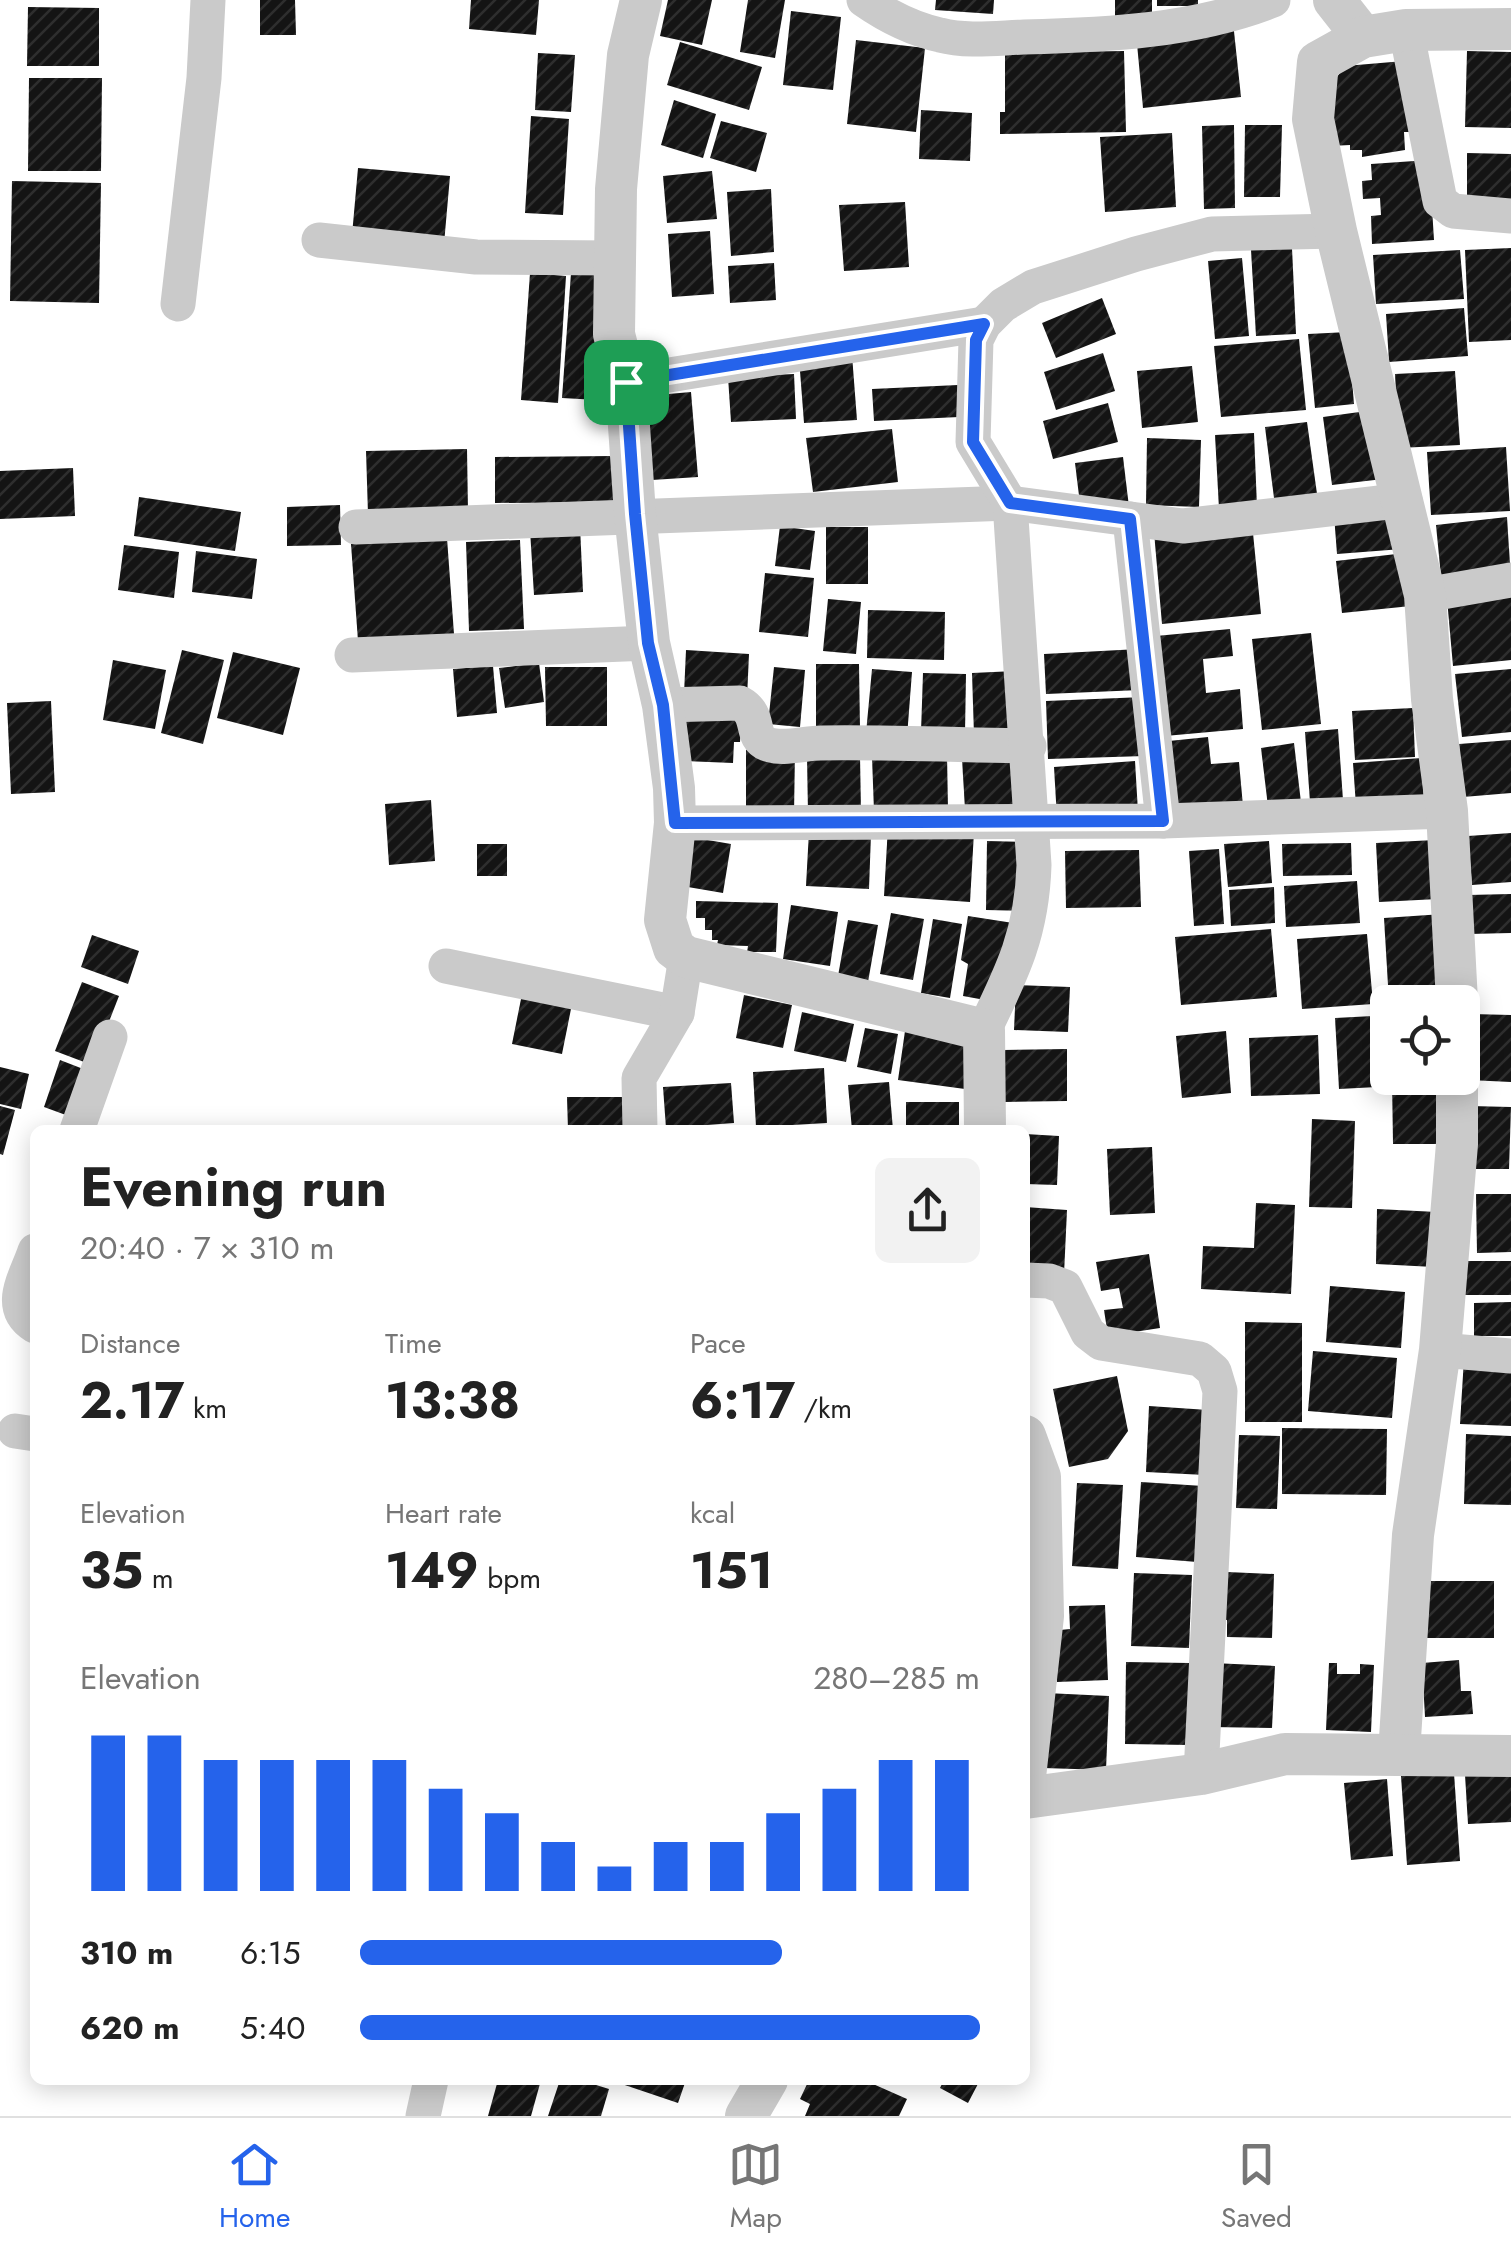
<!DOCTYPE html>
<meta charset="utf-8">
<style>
:root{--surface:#fff;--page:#f2f2f2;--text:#222;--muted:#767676;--line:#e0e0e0;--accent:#2563eb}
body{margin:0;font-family:Jost,sans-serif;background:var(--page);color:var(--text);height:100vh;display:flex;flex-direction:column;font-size:38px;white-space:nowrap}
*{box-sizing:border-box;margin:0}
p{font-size:32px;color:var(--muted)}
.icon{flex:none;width:55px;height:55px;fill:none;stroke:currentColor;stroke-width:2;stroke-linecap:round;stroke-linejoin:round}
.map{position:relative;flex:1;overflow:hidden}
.side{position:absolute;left:30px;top:1125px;width:1000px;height:960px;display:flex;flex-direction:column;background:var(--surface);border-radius:15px;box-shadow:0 5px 25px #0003}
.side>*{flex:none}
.controls{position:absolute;left:1370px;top:985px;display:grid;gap:20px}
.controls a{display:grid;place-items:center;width:110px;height:110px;border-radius:15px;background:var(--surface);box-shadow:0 5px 25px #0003;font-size:50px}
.pin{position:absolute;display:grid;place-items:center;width:85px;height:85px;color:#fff;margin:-42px;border-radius:20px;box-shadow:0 5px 15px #0006}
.round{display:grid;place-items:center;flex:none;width:105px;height:105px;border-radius:15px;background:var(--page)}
.head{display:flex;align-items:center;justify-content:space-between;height:170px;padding:0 50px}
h1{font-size:55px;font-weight:700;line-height:75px}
.stats{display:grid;grid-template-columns:repeat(3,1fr);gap:15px;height:170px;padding:10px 50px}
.stats div{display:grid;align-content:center}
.stats b{font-size:50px;font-weight:700}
.stats small{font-size:28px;font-weight:400}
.stats p{font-size:28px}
.chart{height:280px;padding:20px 50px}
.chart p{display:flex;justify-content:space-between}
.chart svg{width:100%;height:180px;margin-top:10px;stroke:var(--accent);stroke-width:6}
ul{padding:0 50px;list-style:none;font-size:32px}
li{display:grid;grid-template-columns:160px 120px 1fr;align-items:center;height:75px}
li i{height:25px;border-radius:12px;background:var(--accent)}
.tabs{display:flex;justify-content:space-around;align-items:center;height:140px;border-top:2px solid var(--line);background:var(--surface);font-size:28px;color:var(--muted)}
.tabs a{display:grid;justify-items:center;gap:5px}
.tabs .selected{color:var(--accent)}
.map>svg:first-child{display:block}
.building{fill:url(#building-hatch)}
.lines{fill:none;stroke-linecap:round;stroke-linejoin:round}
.minor{stroke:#cacaca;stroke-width:35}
.tertiary{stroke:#cacaca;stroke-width:42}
.route-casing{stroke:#fff;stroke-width:20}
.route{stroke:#2563eb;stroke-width:12}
</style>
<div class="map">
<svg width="1511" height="2116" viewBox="0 0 1511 2116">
<defs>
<pattern id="building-hatch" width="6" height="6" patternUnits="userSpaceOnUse" patternTransform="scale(2.5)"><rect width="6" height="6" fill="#141414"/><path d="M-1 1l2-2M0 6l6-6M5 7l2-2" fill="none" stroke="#2e2e2e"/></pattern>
</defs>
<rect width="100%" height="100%" fill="#fff"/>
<g class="building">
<path d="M260,0H295L296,35H260Z"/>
<path d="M471,0H539L536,35L469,29Z"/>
<path d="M668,0H712L702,45L660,36Z"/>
<path d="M748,0H785L775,58L740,52Z"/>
<path d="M936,0H994L993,14L935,10Z"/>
<path d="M1115,0H1152V18L1115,19Z"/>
<rect x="1157" y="0" width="41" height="6"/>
<path d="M28,7L99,8V66H27Z"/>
<path d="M791,11L841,17L833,90L783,85Z"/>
<path d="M1233,22L1241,97L1143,108L1136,33Z"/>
<path d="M856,40L925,48L916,132L847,124Z"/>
<path d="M680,42L762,67L749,110L667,85Z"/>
<path d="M1124,51L1126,132L1000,134V112H1005V53Z"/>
<path d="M1467,51L1511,52V128L1465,127Z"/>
<path d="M538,53L575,55L571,112L535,110Z"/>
<path d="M1404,61L1409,132H1404L1405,150L1362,157V150H1350V145L1330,146L1326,92L1345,66Z"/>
<path d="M29,78H102L101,171H28Z"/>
<path d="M674,100L716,114L703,158L661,145Z"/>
<path d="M921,110L972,113L970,161L919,159Z"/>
<path d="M531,116L569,119L563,215L525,213Z"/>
<path d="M721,121L767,133L756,172L710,158Z"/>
<path d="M1234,125L1235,208L1204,209L1202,126Z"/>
<path d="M1245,125H1282L1280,197H1244Z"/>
<path d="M1172,133L1176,207L1105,212L1100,137Z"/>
<path d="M1467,153L1511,154V206H1467Z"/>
<path d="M1429,160L1434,240L1372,244L1371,216L1381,215L1380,198L1363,199L1362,181L1372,180L1371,164Z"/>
<path d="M358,168L450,176L444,244L352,235Z"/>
<path d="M712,171L717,219L667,223L663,176Z"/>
<path d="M12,181L101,183L99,303L10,301Z"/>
<path d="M771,189L774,252L731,256L727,192Z"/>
<path d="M905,202L909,267L844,271L839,205Z"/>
<path d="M710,231L714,294L672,297L668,234Z"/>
<path d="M1292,248L1296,334L1256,336L1251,250Z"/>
<path d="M1511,248V340L1469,342L1465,250Z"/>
<path d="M1460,250L1464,299L1376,304L1373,255Z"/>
<path d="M1242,258L1249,336L1215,339L1208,261Z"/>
<path d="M774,263L776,300L730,303L728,266Z"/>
<path d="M530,273L566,276L558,403L521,400Z"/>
<path d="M571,273L606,275L598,400L562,398Z"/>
<path d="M1102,298L1116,334L1056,358L1042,323Z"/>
<path d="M1464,308L1468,356L1389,362L1386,314Z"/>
<path d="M1348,332L1354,404L1315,408L1308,334Z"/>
<path d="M1299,339L1306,410L1221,417L1214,346Z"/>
<path d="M1103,353L1115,391L1056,410L1044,372Z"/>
<path d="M852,355L857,420L804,423L799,358Z"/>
<path d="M1192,366L1198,422L1142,428L1137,371Z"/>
<path d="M1455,371L1460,445L1399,448L1395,374Z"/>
<path d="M794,374L796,419L731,422L728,377Z"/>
<path d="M958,385L959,417L874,421L872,389Z"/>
<path d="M691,392L698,477L652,480L646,396Z"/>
<path d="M1108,403L1118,442L1053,459L1043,421Z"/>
<path d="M1374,410L1383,479L1332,485L1323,417Z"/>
<path d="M1307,422L1318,501L1275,506L1265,427Z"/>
<path d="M892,429L898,482L813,492L806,438Z"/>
<path d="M1254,433L1257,507L1219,509L1215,435Z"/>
<path d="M1147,438L1201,440L1199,507L1146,505Z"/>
<path d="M1506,447L1510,511L1431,515L1427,452Z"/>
<path d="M467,449L468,513L368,515L366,451Z"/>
<path d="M613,456V502L495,503V457Z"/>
<path d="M1123,457L1129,507L1081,512L1075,463Z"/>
<path d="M73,468L75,516L0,519V471Z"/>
<path d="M139,497L241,512L235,551L134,536Z"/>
<path d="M340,505L341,545L287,546V507Z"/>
<path d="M1398,510L1402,549L1337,554L1334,515Z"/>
<path d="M1507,517L1511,580L1442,587L1436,525Z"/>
<path d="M1252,523L1261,614L1162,624L1154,532Z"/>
<path d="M580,526L583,592L534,595L530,530Z"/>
<path d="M780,526L815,531L810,570L775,566Z"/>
<rect x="826" y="527" width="42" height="57"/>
<path d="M447,538L454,634L358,641L351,544Z"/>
<path d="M520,540L524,629L469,631L466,542Z"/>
<path d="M124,545L179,552L174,598L118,590Z"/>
<path d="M196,551L257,559L252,599L192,592Z"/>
<path d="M1405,553L1411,606L1342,613L1336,561Z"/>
<path d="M765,573L814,578L808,637L759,632Z"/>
<path d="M1511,592V660L1453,666L1447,599Z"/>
<path d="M828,599L861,602L856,654L823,651Z"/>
<path d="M868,610L945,612L944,660L867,658Z"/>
<path d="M1230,629L1233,656L1203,659L1206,693L1240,689L1243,729L1165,736L1156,636Z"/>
<path d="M1311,633L1321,724L1262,730L1252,639Z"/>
<path d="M1139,649L1140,690L1046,694L1044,654Z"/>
<path d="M182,650L224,660L203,744L161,733Z"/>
<path d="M686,650L749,654L747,698L684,694Z"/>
<path d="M233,652L300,668L283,735L217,718Z"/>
<path d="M113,660L166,670L155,729L103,720Z"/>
<path d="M539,663L544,702L505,708L499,668Z"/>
<path d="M816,664H859L860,729H816Z"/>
<path d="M493,666L497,713L457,717L453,669Z"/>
<path d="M545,667H607V726H546Z"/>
<path d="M774,667L805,670L800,727L768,724Z"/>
<path d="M872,669L912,672L907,737L866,733Z"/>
<path d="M1511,669V732L1462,737L1455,674Z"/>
<path d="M1015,671L1016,733L974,735L972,673Z"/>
<path d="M923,673L966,674L965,733L921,732Z"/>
<path d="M1144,697L1145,756L1048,759L1046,701Z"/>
<path d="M51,701L55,792L11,794L7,703Z"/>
<path d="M1413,708L1415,757L1355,760L1352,711Z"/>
<path d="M686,712L742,714L740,742H734L733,763L684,761Z"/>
<path d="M1338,729L1343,800L1310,802L1305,732Z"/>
<path d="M1208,737L1211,764L1239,762L1243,806L1175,813L1169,741Z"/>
<path d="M1511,740V793L1463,797L1459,744Z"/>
<path d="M1294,743L1302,811L1269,815L1261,748Z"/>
<path d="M746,750H795L794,814H746Z"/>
<path d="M947,755L948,809L874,811L872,757Z"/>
<path d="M860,756L861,812L808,813L807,757Z"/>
<path d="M1013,757L1016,806L965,809L962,759Z"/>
<path d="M1421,758L1424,801L1356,806L1353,763Z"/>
<path d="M1135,761L1138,812L1057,818L1054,767Z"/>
<path d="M431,800L435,861L389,865L385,804Z"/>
<path d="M888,826L974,832L970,902L884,896Z"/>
<path d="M809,831L871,834L869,889L806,886Z"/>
<path d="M1511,833V882L1472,885L1468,836Z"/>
<path d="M690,837L731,844L723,893L682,886Z"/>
<path d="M1435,840L1438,899L1379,902L1376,843Z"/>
<path d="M987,841L1028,842L1026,911L986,910Z"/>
<path d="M1269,841L1272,883L1228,887L1224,844Z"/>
<path d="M1351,843L1352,875L1283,876L1282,844Z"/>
<rect x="477" y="844" width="30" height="32"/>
<path d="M1219,849L1224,924L1194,926L1189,851Z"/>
<path d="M1139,850L1141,907L1066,908L1065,851Z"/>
<path d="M1357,881L1360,923L1286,927L1284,886Z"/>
<path d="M1274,887L1275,923L1231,926L1229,890Z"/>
<path d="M1511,894V933L1469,934L1468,895Z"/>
<path d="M696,901L778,903L776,952H747L748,946L717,945L718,940H712V930H705V918H696Z"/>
<path d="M791,905L838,912L830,966L783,959Z"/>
<path d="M891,913L924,919L913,980L880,974Z"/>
<path d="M1443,914L1449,1002H1389L1384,918Z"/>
<path d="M968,916L1019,924L985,1000L963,996L968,964L961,960Z"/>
<path d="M933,919L962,924L950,998L921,993Z"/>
<path d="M848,920L878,925L868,982L838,976Z"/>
<path d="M1271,929L1277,997L1181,1005L1175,937Z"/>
<path d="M1367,934L1373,1004L1302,1009L1297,939Z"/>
<path d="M92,935L139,951L128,984L81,967Z"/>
<path d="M82,982L119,996L92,1065L55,1051Z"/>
<path d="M1016,985L1070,987L1068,1032L1014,1030Z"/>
<path d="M522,994L572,1004L562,1054L512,1044Z"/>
<path d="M744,995L792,1005L783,1048L736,1038Z"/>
<path d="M802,1012L854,1024L846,1062L794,1051Z"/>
<path d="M1471,1014L1511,1015V1082L1469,1080Z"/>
<path d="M1373,1016L1377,1087L1339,1089L1335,1018Z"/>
<path d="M865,1028L898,1034L891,1074L857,1067Z"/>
<path d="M905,1031L971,1040L965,1089L898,1080Z"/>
<path d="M1226,1031L1231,1093L1182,1098L1176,1036Z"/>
<path d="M1318,1035L1320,1094L1251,1096L1249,1038Z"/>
<path d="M1067,1049V1101L1004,1102L1003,1050Z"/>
<path d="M60,1060L91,1072L74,1118L44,1107Z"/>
<path d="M0,1067L29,1074L21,1109L0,1104Z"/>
<path d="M824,1068L827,1123L756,1127L753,1072Z"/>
<path d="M1442,1078V1144H1393L1392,1079Z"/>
<path d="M889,1082L893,1130H852L848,1085Z"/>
<path d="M731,1083L734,1123L666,1128L663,1087Z"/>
<path d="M567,1097H626V1130H568Z"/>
<rect x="906" y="1102" width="53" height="28"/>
<path d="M0,1106L15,1110L3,1155L0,1154Z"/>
<path d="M1470,1106L1511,1107L1509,1169H1471Z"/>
<path d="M1312,1119L1355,1121L1352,1208L1309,1207Z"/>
<path d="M1025,1134L1059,1136L1057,1185L1025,1184Z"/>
<path d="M1152,1147L1155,1213L1110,1215L1107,1149Z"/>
<path d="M1476,1194H1511V1252L1477,1253Z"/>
<path d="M1256,1203L1295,1205L1291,1294L1201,1289L1203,1246L1254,1248Z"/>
<path d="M1025,1207L1067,1210L1064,1274L1025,1272Z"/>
<path d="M1377,1209L1437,1212L1434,1267L1376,1264Z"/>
<path d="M1149,1254L1160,1328L1108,1336L1104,1310L1123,1308L1119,1288L1101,1291L1096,1262Z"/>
<rect x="1464" y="1261" width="47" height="34"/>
<path d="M1330,1286L1405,1292L1401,1348L1326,1342Z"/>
<path d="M1511,1302V1336H1474V1303Z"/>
<path d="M1245,1322L1302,1323V1422H1245Z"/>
<path d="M1313,1351L1397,1358L1392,1418L1308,1411Z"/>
<path d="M1464,1358L1511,1361V1426L1460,1424Z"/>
<path d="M1117,1376L1128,1431L1108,1459L1069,1467L1053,1389Z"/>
<path d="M1149,1406L1208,1410L1205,1475L1146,1472Z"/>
<path d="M1282,1428L1387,1429L1386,1495L1282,1494Z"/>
<path d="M1466,1434L1511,1436V1505L1464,1504Z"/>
<path d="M1239,1435L1280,1436L1277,1509L1236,1508Z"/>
<path d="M1141,1482L1203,1486L1197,1562L1136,1557Z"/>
<path d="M1077,1483L1123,1485L1118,1569L1072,1566Z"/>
<path d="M1227,1572L1274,1574L1272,1638L1227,1637V1620L1218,1619Z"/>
<path d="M1134,1573L1192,1575L1189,1648L1131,1646Z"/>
<rect x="1422" y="1581" width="72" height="57"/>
<path d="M1105,1605L1108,1680L1057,1682L1056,1650L1060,1630L1070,1629L1069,1606Z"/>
<path d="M1459,1660L1461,1691H1471L1473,1714L1425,1717L1422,1663Z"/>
<path d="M1126,1662L1189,1663V1745L1125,1744Z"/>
<path d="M1213,1663L1275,1666L1272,1728L1211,1727Z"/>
<path d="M1329,1663H1337V1674H1360V1664L1374,1665L1371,1732L1326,1730Z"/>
<path d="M1046,1693L1109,1696L1106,1770L1043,1768Z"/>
<path d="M1454,1773L1460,1861L1407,1865L1401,1776Z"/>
<path d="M1511,1773V1822L1468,1824L1465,1775Z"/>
<path d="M1387,1779L1393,1856L1351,1860L1344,1783Z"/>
<path d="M498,2080H541L531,2116H488Z"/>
<path d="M560,2080H580L609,2089L601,2116H548Z"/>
<path d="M610,2080H686L678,2103Z"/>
<path d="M809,2080H864L907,2099L899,2116H805L810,2104L800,2099Z"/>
<path d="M944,2080H980L968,2103L940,2088Z"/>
</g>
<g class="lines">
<g class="minor">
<path d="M864,0C887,16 912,29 940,35C967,42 996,38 1024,37C1107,35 1195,31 1273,0"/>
<path d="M1406,30L1440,201L1453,211L1511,216"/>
<path d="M319,240L476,257L615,258"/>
<path d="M178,304L204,78L208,0"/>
<path d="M626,382L984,324"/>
<path d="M1130,519L1163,821"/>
<path d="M356,527L1010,503L1183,526L1405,500"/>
<path d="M1425,595L1511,580"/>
<path d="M352,655L649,643"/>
<path d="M663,705L740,703C762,715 749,737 767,744C782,750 805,743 821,743C890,742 959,745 1029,746"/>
<path d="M675,823L1163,821L1447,811"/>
<path d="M446,966L677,1013"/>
<path d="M984,1030C1013,971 1032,932 1034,865L1010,503L973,442L976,340L984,324L1003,305L1033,287L1136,254L1212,234L1336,231"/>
<path d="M77,1130L110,1037"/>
<path d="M640,1130L639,1078L677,1013L686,957"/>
<path d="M35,1251C26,1278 5,1307 35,1326"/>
<path d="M1025,1280L1049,1281L1065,1287L1088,1333L1101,1343L1200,1359L1214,1371L1220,1391L1201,1774"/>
<path d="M1440,1350L1511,1356"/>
<path d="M15,1431L35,1434"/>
<path d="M423,2116L431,2080"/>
</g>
<g class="tertiary">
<path d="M641,0L628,55L616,189L614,334L626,382L635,514L649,643L663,705L674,788L675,823L665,920L674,948L686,957L984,1030L985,1130"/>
<path d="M1334,0L1363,37"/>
<path d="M1457,1002L1447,811L1432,699L1425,595L1336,231L1313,119L1318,62L1363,37L1406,30L1511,29"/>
<path d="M1025,1436L1040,1477L1043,1616L1025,1777"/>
<path d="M1399,1754L1413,1535L1440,1350L1457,1144V1078"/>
<path d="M1025,1798L1201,1774L1285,1754L1511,1756"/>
<path d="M746,2116L767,2080"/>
</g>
</g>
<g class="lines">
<g class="route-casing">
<path id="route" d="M984,324L976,340L973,442L1010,503L1130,519L1163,821L675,823L663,705L648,643L635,514L626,382Z"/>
</g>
<use href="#route" class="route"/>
</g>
</svg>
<div class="controls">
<a><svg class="icon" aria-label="locate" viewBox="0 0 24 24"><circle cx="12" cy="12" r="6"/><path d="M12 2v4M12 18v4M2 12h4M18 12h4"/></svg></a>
</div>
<div class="pin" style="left:626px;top:382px;background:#1e9e55"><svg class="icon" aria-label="arrive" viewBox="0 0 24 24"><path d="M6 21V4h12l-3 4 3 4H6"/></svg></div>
<section class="side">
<div class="head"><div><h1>Evening run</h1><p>20:40 · 7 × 310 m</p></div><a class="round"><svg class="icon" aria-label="share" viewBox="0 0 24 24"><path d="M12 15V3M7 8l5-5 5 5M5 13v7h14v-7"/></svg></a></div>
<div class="stats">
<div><p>Distance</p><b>2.17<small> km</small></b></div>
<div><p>Time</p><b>13:38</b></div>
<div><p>Pace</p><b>6:17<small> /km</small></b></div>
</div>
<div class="stats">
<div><p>Elevation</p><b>35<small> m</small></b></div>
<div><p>Heart rate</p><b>149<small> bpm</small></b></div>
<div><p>kcal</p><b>151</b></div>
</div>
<div class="chart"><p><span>Elevation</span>280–285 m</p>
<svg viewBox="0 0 160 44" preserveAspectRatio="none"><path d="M5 44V6M15 44V6M25 44V12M35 44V12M45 44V12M55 44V12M65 44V19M75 44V25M85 44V32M95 44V38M105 44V32M115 44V32M125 44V25M135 44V19M145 44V12M155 44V12"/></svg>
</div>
<ul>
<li><b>310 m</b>6:15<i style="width:68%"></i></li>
<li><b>620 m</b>5:40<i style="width:100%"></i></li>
</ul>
</section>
</div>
<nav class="tabs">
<a class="selected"><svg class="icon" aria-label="home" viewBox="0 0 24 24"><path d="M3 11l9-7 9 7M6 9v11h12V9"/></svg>Home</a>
<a><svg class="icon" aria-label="map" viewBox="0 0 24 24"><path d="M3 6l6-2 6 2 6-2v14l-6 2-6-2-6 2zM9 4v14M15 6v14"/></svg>Map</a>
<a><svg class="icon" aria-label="saved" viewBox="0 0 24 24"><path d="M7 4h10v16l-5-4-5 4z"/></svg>Saved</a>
</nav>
